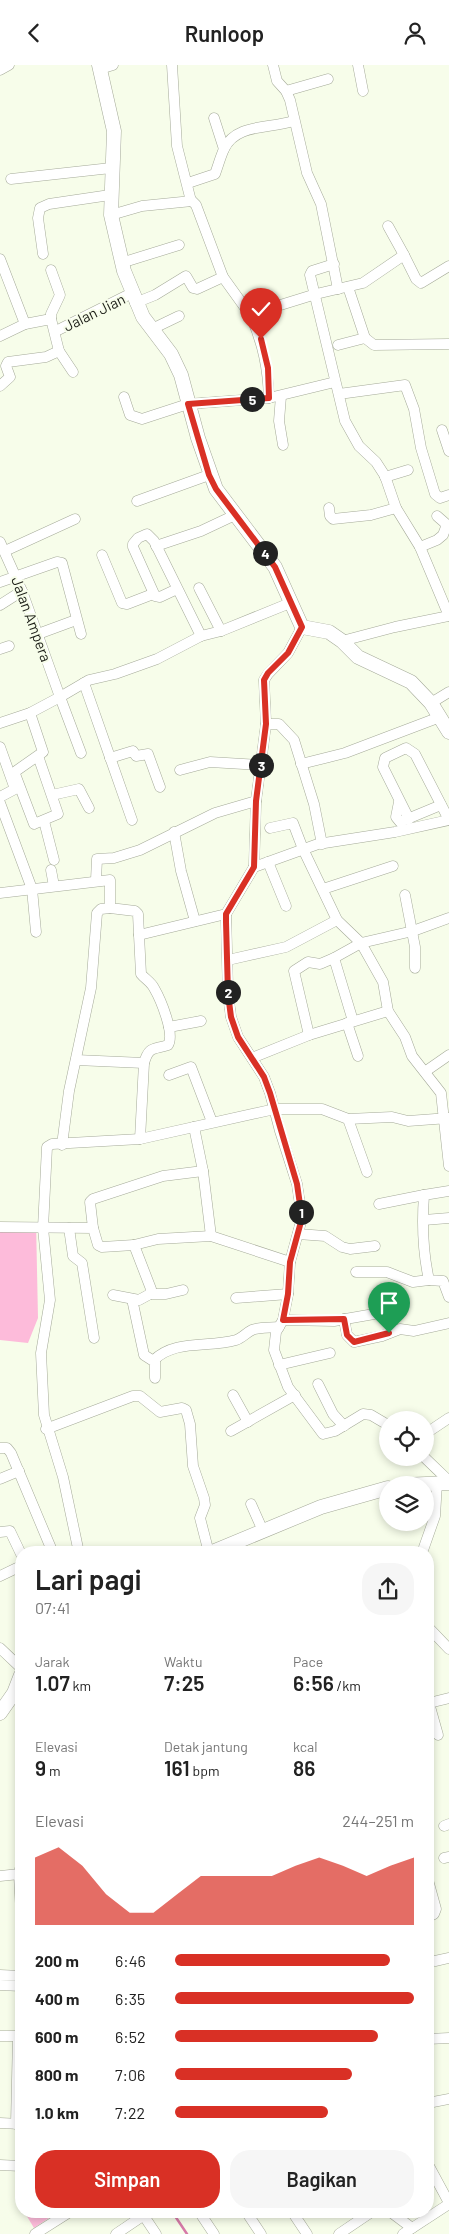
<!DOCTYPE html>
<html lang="id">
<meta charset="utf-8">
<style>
:root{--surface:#fff;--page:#f6f6f6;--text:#222;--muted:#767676;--accent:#d93025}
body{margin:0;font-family:Barlow,sans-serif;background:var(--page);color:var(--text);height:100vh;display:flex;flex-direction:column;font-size:19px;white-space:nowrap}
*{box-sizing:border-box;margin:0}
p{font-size:16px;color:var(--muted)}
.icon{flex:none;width:28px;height:28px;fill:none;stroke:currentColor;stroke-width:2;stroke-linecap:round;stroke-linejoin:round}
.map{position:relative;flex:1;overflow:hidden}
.drawer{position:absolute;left:15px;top:1481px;width:419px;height:672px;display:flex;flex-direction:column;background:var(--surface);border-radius:20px;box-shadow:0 2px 8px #0003}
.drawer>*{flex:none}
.controls{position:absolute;left:379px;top:1346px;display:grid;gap:10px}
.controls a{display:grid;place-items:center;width:55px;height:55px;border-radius:50%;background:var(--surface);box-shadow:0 2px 8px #0003;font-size:25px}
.pin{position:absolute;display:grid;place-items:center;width:42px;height:42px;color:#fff;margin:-51px -21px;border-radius:50% 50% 50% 0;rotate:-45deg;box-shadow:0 0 5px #0007}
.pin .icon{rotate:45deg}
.km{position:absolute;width:25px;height:25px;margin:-12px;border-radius:50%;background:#222;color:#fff;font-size:14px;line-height:25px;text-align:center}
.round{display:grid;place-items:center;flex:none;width:52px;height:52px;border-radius:20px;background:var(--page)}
.overview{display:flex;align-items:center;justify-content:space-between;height:85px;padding:0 20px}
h1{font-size:28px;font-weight:600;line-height:38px}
.stats{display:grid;grid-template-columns:repeat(3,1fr);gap:8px;height:85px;padding:5px 20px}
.stats div{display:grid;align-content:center}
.stats b{font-size:21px;font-weight:600}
.stats small{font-size:14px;font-weight:400}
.stats p{font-size:14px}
.chart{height:140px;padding:10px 20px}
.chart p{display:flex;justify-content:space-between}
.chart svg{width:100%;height:90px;margin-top:5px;fill:var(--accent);opacity:.7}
.action{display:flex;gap:10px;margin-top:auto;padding:10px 20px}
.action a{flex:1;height:58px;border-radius:20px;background:var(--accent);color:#fff;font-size:20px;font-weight:600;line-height:58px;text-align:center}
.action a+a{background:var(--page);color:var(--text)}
ul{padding:0 20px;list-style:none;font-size:16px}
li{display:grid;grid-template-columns:80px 60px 1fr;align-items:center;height:38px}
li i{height:12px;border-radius:6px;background:var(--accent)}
header{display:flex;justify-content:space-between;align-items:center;height:65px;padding:0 20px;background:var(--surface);font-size:22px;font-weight:600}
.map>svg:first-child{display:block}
.green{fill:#fdbbda}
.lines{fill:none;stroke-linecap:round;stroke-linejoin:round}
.stream{stroke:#d67aa8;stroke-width:2.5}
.street-casing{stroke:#a5aa99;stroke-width:11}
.secondary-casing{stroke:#a5aa99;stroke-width:15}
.street{stroke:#fff;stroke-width:10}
.secondary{stroke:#fff;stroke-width:14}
.route-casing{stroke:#fff;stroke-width:10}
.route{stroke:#d93025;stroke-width:6}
.labels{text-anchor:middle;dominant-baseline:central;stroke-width:4;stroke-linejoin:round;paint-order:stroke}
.street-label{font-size:15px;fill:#1c1e17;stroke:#f7fdea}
</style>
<header><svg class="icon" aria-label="back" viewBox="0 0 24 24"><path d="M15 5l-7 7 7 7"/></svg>Runloop<svg class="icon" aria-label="person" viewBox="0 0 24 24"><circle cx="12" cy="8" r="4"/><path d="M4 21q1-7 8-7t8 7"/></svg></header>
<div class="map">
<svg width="449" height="2169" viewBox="0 0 449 2169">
<rect width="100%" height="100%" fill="#f7fdea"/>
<g class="green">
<path d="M0,1157H36L38,1253L28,1278L0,1275Z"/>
<path d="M25,2148H54L55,2149L34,2163Z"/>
</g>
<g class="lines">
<path class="stream" d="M173,2148L187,2169"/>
<g class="street-casing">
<g id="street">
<path d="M172,0L177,81L191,136"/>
<path d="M273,0L277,16L286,26L290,35L307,108L321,139L338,224"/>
<path d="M358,0L363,26"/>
<path d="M100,4L113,0"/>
<path d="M0,5L9,0"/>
<path d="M286,26L328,14"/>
<path d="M214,53L224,84"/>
<path d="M11,114L111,103"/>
<path d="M188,118L215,109C218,101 220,93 224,84C236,58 270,64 293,56"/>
<path d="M111,150L142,141L192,136L196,140L223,212L251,251L261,246L316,229L363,218L404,190L416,214L421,218L449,201"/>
<path d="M388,161L404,190"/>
<path d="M43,189L38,153L40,143L49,139L110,130"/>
<path d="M0,194L25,259"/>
<path d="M121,198L179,180"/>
<path d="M334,199L312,206L310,210L345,356L359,381L376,397L385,411L396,443L420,482L449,551"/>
<path d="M51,205L60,230L51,249V254"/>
<path d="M348,222L365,273L374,280L449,279"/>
<path d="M135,238L155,230L186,211L193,223L197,224L223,212"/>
<path d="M251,251C263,279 268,303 269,333"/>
<path d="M152,264L179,251"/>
<path d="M56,266L132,228"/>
<path d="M0,271L25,259L51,254L59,286L46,292L8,297L6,301L10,312L0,321"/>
<path d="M338,280L365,273"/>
<path d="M59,286L73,307"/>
<path d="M339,329L405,320L414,344L421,383L435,429L440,433L449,430"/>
<path d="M281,331L279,356L283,380"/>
<path d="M124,332L130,350L142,354L188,339L269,333L335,317"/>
<path d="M442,365L449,386"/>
<path d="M385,412L408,405"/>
<path d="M137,436L209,410"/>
<path d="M329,443L330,451L333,454L371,450L396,443"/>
<path d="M0,477L22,526L60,632L89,615L115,609L157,594L201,571L221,566L290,538"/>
<path d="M156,481L201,466L235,450"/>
<path d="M420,482L437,475L443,470L446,462L445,458L437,451"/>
<path d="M5,486L75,454"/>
<path d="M102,490L122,538L127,539L153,529"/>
<path d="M0,517L57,497L62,498L81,569"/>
<path d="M199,523L221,566"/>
<path d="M177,524L160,532L155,531L133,482V479L138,473L147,469L154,476L201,571"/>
<path d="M0,540L22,526"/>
<path d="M38,569L76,555"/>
<path d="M342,576L395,562L449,551"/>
<path d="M0,584L9,581"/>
<path d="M84,618L132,755"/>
<path d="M431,638L449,627"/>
<path d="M30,648L43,687L16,706L15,709L34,759L58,749L38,691"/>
<path d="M0,658L30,648L60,632L81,688"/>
<path d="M266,659H279L294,675L314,739L322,779"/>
<path d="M0,682L15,724L0,732"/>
<path d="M110,693L133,686L136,691L148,689L160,722"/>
<path d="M301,699L345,688L440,652"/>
<path d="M180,705L210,697L261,700"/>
<path d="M52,730L79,724L89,743"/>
<path d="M399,737L396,752L400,757L441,740"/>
<path d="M0,738L32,824L36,867"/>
<path d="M409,754L383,702L385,693L406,683L415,689L449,755"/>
<path d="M44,756L54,795"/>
<path d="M270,763L293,758L303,784L337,855L361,878L383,917L388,946L405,972L412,991L441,1028L449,1101"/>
<path d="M174,767L181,806L195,856"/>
<path d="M268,797L286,841"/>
<path d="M254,802L256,736L266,659L264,615L268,609L288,588L302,562"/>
<path d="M51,805L54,821"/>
<path d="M96,815L97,794L114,793L140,785L215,748L256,736"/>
<path d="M323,824L393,801"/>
<path d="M0,828L110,815V843L135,846L138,849L139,870L226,849"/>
<path d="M405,830L415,882V903"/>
<path d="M139,870L141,909C145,914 151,917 154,923C161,935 175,969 168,980C153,985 149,981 144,998L140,1074"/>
<path d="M228,895L286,882L337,855"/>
<path d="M353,956L334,893L361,878L413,866L449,853"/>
<path d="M347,958L358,991"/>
<path d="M169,962L201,956"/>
<path d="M309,970L294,906L308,897L320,899L334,893"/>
<path d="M252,993L309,970L388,946"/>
<path d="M76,995L144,998"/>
<path d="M426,1006L449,990"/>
<path d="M169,1010L191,1002L212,1057"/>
<path d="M348,1054L367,1107"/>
<path d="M194,1062L203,1106L211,1171"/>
<path d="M62,1080L69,1026L91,923L97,848L101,844L110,843"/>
<path d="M449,1126L424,1130C422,1157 423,1188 429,1215L443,1216L449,1232"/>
<path d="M379,1139L424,1130"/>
<path d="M424,1155L449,1153"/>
<path d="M0,1162L93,1163L98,1180L102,1182L134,1180L158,1174L211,1171L290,1197"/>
<path d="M69,1163L73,1191L82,1198L94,1273"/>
<path d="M93,1163L90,1137L93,1134L163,1111L203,1106"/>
<path d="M298,1169L325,1171L342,1182L350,1184L375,1181"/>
<path d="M356,1207H387L413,1217L429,1215"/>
<path d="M150,1229H166L183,1225"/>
<path d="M113,1230L139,1235L150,1229L151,1224L134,1180"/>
<path d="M236,1233L288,1229"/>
<path d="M132,1234L144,1290L155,1297V1313"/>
<path d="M344,1254L347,1270L354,1277L382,1271L400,1264L414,1266L449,1258"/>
<path d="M283,1255L334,1256L374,1249"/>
<path d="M154,1295C175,1274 209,1283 236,1275C242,1273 246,1268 252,1265C260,1262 271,1263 279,1262"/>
<path d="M279,1300L330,1288"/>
<path d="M318,1319L333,1349L344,1361"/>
<path d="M233,1330L248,1357"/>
<path d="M388,1360L371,1350L363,1349L335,1366L323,1369L288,1322L274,1285L276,1267L283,1255L288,1229L290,1197L302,1153L297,1119L280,1066L270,1028L264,1012L238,972L231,952L228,929L226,849L254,802L318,779L395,767L449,755"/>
<path d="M46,1364L133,1331H140L160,1347L182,1343L186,1345L190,1359L193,1401L204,1433L205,1440L200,1453L209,1488"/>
<path d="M231,1366L295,1330"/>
<path d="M425,1369L449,1353"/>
<path d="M0,1383H7L11,1388L53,1488"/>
<path d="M424,1392L449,1416"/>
<path d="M0,1414L19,1406"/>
<path d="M251,1439L263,1466"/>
<path d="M0,1467L10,1466L21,1489"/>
<path d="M79,1488L63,1412L44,1350L41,1288L50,1235L43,1163L47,1082L52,1079L140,1074L275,1044H322L348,1054L392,1052L408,1056L449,1053"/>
<path d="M422,1488L435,1451L437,1418"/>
<path d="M0,1511L21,1501"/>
<path d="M428,1562L449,1584"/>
<path d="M0,1583L21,1603"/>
<path d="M14,1628L21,1636"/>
<path d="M428,1630L429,1638L449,1633"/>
<path d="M429,1638L438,1670"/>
<path d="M444,1761L449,1759"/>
<path d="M444,1793L449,1792"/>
<path d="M19,1809L21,1848"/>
<path d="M0,1811L19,1809L21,1800"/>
<path d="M428,1815L436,1844L434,1849L428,1852"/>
<path d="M435,1896L449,1893"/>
<path d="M0,1910L21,1911"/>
<path d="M0,1920L21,1921"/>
<path d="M0,1971H21"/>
<path d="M428,1974L449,1973"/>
<path d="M428,2038L449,2034"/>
<path d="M0,2058L21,2059"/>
<path d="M16,2059L18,1971"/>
<path d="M428,2099L449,2138"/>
<path d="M0,2100L21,2101"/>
<path d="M142,2148L156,2169"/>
<path d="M200,2148L214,2169"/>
<path d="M247,2148L261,2169"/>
<path d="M293,2148L307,2169"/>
<path d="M392,2148L412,2163"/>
<path d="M35,2169L68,2148"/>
<path d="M116,2169L147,2148"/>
<path d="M339,2169L370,2148"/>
<path d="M403,2169L449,2139"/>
</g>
</g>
<g class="secondary-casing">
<g id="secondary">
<path d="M99,0L114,66L111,150L124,206L143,252L171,289L181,310L198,373L216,424L275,502L302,562L329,567L342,576L358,592L411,617L431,638L449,667"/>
<path d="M403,1420L449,1418"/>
<path d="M210,1488L321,1442L388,1423"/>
<path d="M0,1648L14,1628L21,1610"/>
</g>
</g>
<use href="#street" class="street"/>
<use href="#secondary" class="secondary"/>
</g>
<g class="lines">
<g class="route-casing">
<path id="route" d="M261,274L268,303L269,333L188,339L209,410L216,424L275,502L302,562L288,588L268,608L264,615L266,659L256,736L254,802L226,849V857L228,929L231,952L238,972L264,1012L270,1028L297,1119L302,1153L290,1197L288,1229L283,1255L344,1254L347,1270L354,1277L389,1268"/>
</g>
<use href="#route" class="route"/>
</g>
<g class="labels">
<g class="street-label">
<text transform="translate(94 247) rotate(-26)">Jalan Jian</text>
<text transform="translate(32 554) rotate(70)">Jalan Ampera</text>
</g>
</g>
</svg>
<div class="controls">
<a><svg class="icon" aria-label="locate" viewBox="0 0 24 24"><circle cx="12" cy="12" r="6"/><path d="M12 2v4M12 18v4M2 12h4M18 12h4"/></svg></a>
<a><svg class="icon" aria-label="layers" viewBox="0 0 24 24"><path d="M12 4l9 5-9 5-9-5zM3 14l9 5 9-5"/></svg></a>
</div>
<div class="pin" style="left:389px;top:1268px;background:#1e9e55"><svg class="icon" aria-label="arrive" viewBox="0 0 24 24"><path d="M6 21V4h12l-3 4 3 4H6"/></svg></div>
<div class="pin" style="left:261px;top:274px;background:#d93025"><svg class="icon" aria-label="check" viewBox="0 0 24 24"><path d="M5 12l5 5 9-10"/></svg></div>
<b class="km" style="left:301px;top:1147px">1</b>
<b class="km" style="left:228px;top:927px">2</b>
<b class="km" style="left:261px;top:700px">3</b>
<b class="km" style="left:265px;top:488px">4</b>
<b class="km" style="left:252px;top:334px">5</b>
<section class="drawer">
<div class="overview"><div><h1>Lari pagi</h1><p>07:41</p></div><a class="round"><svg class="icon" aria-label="share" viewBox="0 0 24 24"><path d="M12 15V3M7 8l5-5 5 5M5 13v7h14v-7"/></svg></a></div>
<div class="stats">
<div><p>Jarak</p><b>1.07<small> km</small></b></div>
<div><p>Waktu</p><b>7:25</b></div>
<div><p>Pace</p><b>6:56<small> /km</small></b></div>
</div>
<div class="stats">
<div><p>Elevasi</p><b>9<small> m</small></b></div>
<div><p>Detak jantung</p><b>161<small> bpm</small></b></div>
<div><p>kcal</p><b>86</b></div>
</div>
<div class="chart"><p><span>Elevasi</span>244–251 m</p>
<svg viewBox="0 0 160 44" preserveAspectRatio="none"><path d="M0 44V11L10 6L20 15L30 29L40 38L50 38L60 29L70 20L80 20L90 20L100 20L110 15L120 11L130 15L140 20L150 15L160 11V44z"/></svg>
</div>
<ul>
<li><b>200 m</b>6:46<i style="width:90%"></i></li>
<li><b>400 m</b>6:35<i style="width:100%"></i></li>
<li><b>600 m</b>6:52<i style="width:85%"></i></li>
<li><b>800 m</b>7:06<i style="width:74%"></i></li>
<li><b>1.0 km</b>7:22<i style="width:64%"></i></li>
</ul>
<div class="action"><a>Simpan</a><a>Bagikan</a></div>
</section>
</div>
